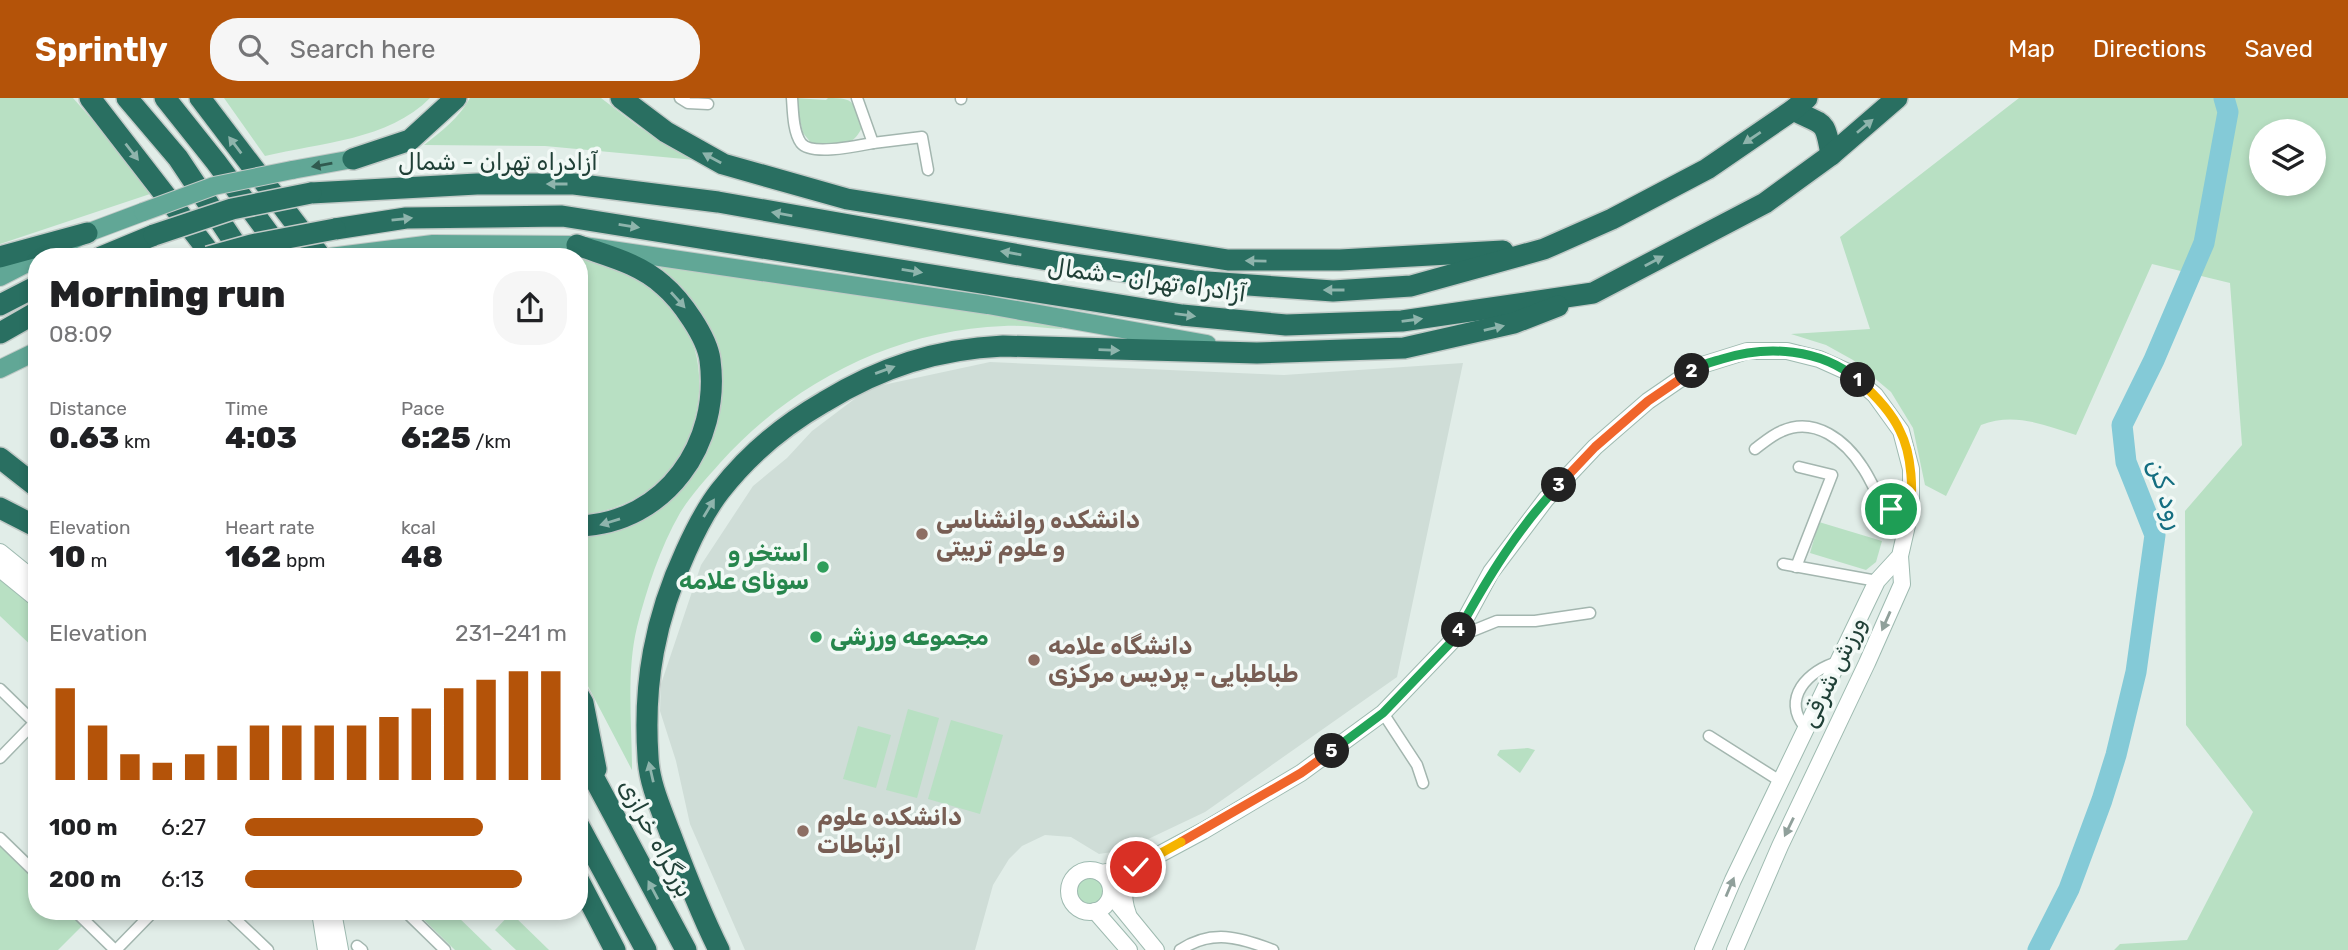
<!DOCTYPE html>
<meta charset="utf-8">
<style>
:root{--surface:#fff;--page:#f6f6f6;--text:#202124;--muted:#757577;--accent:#b45309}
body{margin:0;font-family:Rubik,Cairo,sans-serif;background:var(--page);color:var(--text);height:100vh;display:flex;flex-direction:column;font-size:26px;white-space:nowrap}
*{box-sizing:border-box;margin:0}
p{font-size:23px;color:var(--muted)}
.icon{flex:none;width:38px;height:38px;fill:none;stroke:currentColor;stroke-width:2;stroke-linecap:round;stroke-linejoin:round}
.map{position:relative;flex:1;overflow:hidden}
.sheet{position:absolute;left:28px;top:150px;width:560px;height:672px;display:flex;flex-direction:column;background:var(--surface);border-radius:28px;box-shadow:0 4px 10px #0003}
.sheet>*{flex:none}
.buttons{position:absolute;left:2249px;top:21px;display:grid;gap:14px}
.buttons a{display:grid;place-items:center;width:77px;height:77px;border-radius:50%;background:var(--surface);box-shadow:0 4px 10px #0003;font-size:35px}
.pin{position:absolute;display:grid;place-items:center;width:60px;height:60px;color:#fff;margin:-30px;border:4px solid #fff;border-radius:50%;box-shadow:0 2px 7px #0007}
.km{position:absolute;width:35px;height:35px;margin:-18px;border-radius:50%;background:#222;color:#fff;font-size:19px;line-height:35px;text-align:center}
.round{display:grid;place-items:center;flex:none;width:74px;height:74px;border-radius:28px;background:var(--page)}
.headline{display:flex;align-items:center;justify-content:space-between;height:119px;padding:0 21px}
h1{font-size:38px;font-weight:800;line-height:52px}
.figures{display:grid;grid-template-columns:repeat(3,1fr);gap:10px;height:119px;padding:7px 21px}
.figures div{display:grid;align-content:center}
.figures b{font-size:30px;font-weight:800}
.figures small{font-size:19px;font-weight:400}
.figures p{font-size:19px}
.chart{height:196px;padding:14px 21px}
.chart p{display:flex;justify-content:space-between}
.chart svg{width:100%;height:126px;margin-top:7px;stroke:var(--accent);stroke-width:6}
ul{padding:0 21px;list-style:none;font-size:23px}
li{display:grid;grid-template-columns:112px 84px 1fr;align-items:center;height:52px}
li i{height:18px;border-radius:9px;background:var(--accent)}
header{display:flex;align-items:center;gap:42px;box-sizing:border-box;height:98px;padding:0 35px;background:var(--accent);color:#fff}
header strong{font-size:33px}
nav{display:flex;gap:38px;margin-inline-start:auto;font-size:24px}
.search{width:490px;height:63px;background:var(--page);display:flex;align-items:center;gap:18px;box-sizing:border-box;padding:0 24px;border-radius:28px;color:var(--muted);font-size:26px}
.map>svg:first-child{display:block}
.built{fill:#cfddd7}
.green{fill:#b8e0c3;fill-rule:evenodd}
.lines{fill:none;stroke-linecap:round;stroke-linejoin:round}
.river{stroke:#84cad7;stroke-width:21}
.street-casing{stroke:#a3b6af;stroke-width:13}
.secondary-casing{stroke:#9ebab0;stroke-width:18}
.primary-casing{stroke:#c1cac7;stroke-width:20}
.highway-casing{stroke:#c1cac7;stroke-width:24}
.street{stroke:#fff;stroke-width:10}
.secondary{stroke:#fff;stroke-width:16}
.primary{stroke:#61a796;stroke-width:18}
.highway{stroke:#296f61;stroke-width:21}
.primary-bridge-casing{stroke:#c1cac7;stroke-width:20;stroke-linecap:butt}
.highway-bridge-casing{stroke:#c1cac7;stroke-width:24;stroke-linecap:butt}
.primary-bridge{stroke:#61a796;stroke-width:18}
.highway-bridge{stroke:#296f61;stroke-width:21}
.oneway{fill:#8eb4ac}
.oneway2{fill:#305a4f}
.oneway3{fill:#90a09b}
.split-1-casing{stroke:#fff;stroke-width:14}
.split-2-casing{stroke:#fff;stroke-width:14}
.split-3-casing{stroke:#fff;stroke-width:14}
.split-4-casing{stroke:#fff;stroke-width:14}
.split-5-casing{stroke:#fff;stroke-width:14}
.split-6-casing{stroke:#fff;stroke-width:14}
.split-7-casing{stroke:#fff;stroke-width:14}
.split-1{stroke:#f5b400;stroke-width:9}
.split-2{stroke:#22a559;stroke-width:9}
.split-3{stroke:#f0652b;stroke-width:9}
.split-4{stroke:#22a559;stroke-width:9}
.split-5{stroke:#22a559;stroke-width:9}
.split-6{stroke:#f0652b;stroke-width:9}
.split-7{stroke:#f5b400;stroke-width:9}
.education-dot{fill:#8d6e63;stroke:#f2f9f6;stroke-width:2.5}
.leisure-dot{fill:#2e9e5b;stroke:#f2f9f6;stroke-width:2.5}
.labels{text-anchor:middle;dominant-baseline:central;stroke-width:7;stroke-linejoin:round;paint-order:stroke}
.street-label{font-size:24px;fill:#204037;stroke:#f2f9f6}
.education-label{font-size:24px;font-weight:bold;fill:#785e54;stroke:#f2f9f6;text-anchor:start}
.leisure-label{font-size:24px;font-weight:bold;fill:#27864d;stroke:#f2f9f6;text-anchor:end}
.water-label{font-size:26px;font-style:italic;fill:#146e81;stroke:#f2f9f6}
</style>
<header>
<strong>Sprintly</strong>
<div class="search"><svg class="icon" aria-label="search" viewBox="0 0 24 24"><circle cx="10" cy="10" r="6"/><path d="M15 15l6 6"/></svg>Search here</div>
<nav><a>Map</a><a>Directions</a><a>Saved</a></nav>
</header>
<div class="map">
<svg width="2348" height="852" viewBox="0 0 2348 852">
<rect width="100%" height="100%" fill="#e1ede8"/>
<path class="built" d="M990,264L1284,277L1463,265L1397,579L1205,714L1125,752L1099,756L1071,739L1045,737L1022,748L1009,761L993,787L975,852H745L690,726L676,663L660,613L661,586L701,467L753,388L787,360L812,333L869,290Z"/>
<g class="green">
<path d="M0,0H73L156,94L0,146Z"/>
<path d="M224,0H430C389,42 319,45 265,58Z"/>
<path d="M470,0H601L639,29L695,62L545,48L424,47C442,33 459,20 470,0Z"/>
<path d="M795,0L826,2L828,0C856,0 853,4 862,29C853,51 834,48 812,46L803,35Z"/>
<path d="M2019,0H2348V852H2114L2120,846L2187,842L2253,714L2186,627L2185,413L2242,347L2230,185L2152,166L2076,337C2045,327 2014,314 1981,327L1946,398L1925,387L1913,330L1891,294L1853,262L1826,247L1791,236L1870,231L1840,139ZM2261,33H2314V86H2261Z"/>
<path d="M473,154L586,159C601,162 613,169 626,175C648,186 668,203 682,224C713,269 700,345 661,382C637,404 610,413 579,418V159H378Z"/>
<path d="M657,166L815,187L1062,229V231C1043,230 1023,227 1004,228C894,232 792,285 720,365C706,381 691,397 680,415C660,450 647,490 637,529C626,574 632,627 632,672L579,571V438L608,434L636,423L713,334L720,304V284L711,236L704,220L682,189Z"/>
<path d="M1819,424L1882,443L1876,464L1866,472L1810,455Z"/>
<path d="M0,481L37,512V553L0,518Z"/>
<path d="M908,611L939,620L917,700L886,692Z"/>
<path d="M951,622L1003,637L980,716L928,701Z"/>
<path d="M858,628L891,637L876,690L843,681Z"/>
<path d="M1528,650L1535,652L1520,675L1497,657L1500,652Z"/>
<path d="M0,738L37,774V814H78L87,823L58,852H0Z"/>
<circle cx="1090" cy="793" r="18"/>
<path d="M416,814H453L492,852H455Z"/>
<path d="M511,815L549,852H516L495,832Z"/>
</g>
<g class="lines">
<path class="river" d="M2038,852L2069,791L2102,702L2116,657L2136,574L2155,437L2126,364L2122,327L2154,262L2204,145L2228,14L2224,0"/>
<g class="street-casing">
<g id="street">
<path d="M680,0L688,5L708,6"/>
<path d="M792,0C793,13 793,34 801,45C811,58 857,48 873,45L857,0"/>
<path d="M961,0V1"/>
<path d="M873,45L922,39L928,72"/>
<path d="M1755,351C1763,345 1772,337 1782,333C1815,318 1846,343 1863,370C1872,383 1877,401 1890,411C1895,415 1903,417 1909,420"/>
<path d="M1783,466L1877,483"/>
<path d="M1796,469L1832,377L1799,369"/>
<path d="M1455,540L1497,523H1535L1590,515"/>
<path d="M0,591L37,627"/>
<path d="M1383,615L1417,667L1423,685"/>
<path d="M1805,629C1781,601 1808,572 1838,564"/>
<path d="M1709,638L1780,683"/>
<path d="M0,660L34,625"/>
<path d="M0,740L37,776"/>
<path d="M76,814L115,852"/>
<path d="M228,814L268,852"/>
<path d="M406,814L445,852"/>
<path d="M357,848L362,852"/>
<path d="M116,852L153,814"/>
<path d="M1180,852C1212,831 1239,839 1273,852"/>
</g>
</g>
<g class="secondary-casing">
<g id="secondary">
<path d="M0,454L37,484"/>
<path d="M0,471L37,501"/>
<circle cx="1090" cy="793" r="21"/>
<path d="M1101,775L1136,769L1203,733L1301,675L1383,615L1455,540L1491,474L1546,401L1595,349L1648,303L1699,268L1747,253H1787L1819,261L1848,274L1875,297L1901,333L1911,371V410L1900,458L1877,483L1733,782L1703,852"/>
<path d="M1111,797L1156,852"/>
<path d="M1095,813L1129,852"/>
<path d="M320,814L326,852"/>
<path d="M333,814L340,852"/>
<path d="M1128,816C1121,797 1124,786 1136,769"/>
<path d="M1735,852L1780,748L1867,565L1902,486L1900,458"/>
</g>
</g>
<g class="primary-casing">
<g id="primary">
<path d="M292,72L353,61"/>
<path d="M39,159L87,135L143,114"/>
<path d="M330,159L433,146L577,147L988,207L1207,246"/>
<path d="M0,179L37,160"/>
<path d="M0,271L37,253"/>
</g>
</g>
<g class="highway-casing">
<g id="highway">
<path d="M90,0L213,159"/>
<path d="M127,0L178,60L244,159"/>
<path d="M165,0L216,64L286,159"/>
<path d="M200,0L321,159"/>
<path d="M621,0L666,34L723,66L847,101L1228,162H1340L1503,153"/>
<path d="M1793,12C1824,28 1825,20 1831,57"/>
<path d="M353,61L410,42L456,0"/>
<path d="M311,95L477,86H574L718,104L1059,164L1193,183L1333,193L1411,188L1544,151L1612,121L1707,71L1793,12L1807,0"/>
<path d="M335,131L406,120L562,118L1182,217L1286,227L1402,223L1593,195L1765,105L1831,57L1897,0"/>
<path d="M577,147C607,158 639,165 663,187C681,202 707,239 710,262C721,345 666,425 579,428"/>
<path d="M0,159L87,135"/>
<path d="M101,159L154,137"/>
<path d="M0,207L37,188"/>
<path d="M0,235L37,214"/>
<path d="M0,360L37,389"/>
<path d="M0,410L37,429"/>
<path d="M579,598L583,605L596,671"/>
<path d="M579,652L686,852"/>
<path d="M579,728L646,852"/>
<path d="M579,783L615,852"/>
<path d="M719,852C700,814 685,775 670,735C661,711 649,685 648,659C643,585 655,520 686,453C695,433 706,411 720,393C748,357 784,327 824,304C881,269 937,251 1003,248L1257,255L1404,250L1514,225L1558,208"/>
</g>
</g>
<use href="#street" class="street"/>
<use href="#secondary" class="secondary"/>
<use href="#primary" class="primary"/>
<use href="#highway" class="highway"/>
<g class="primary-bridge-casing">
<path id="primary-bridge" d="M143,114L214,88L292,72"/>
</g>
<g class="highway-bridge-casing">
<g id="highway-bridge">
<path d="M154,137L232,111L311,95"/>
<path d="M208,159L251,147L335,131"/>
</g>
</g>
<use href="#primary-bridge" class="primary-bridge"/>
<use href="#highway-bridge" class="highway-bridge"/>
</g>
<defs><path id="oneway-solid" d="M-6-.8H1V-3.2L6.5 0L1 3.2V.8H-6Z" transform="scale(1.75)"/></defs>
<g class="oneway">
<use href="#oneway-solid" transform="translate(1865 28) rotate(-40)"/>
<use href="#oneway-solid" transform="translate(1752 40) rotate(146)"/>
<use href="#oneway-solid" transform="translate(235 47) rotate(-127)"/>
<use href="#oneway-solid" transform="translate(132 54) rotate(52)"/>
<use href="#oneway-solid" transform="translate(712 60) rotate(-151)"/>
<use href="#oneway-solid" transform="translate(557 86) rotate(-180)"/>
<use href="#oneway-solid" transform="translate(782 116) rotate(-170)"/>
<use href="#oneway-solid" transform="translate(402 121) rotate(-6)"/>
<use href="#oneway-solid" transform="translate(629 128) rotate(9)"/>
<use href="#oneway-solid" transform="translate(1011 155) rotate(-170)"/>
<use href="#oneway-solid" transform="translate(1256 163) rotate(-179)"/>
<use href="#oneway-solid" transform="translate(1654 163) rotate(-28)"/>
<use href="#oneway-solid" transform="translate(912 173) rotate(9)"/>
<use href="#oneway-solid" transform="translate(1334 192) rotate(180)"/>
<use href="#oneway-solid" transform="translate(678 202) rotate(48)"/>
<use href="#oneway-solid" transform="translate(1185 217) rotate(7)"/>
<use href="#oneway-solid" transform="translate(1412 222) rotate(-8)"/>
<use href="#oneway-solid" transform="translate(1494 230) rotate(-13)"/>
<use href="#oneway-solid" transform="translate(1109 252) rotate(2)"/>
<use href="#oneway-solid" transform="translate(885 272) rotate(-20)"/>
<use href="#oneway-solid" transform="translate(709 410) rotate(-59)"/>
<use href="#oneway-solid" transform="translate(610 424) rotate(163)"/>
<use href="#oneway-solid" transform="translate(651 674) rotate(-103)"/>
<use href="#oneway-solid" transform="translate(653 792) rotate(-118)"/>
</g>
<use class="oneway2" href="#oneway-solid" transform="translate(322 67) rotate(170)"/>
<g class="oneway3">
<use href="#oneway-solid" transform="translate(1886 523) rotate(114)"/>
<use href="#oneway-solid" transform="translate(1789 729) rotate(116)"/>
<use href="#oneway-solid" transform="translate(1730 789) rotate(-67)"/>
</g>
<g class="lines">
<g class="split-1-casing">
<path id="split-1" d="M1858,282C1874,296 1891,313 1900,333C1912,356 1914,395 1909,420L1891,411"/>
</g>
<g class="split-2-casing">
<path id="split-2" d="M1692,273C1701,266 1712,264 1722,261C1767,247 1821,250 1858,282"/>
</g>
<g class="split-3-casing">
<path id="split-3" d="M1559,387L1595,349L1648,303L1692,273"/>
</g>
<g class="split-4-casing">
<path id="split-4" d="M1459,532C1487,481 1518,430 1559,387"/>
</g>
<g class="split-5-casing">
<path id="split-5" d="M1332,653L1383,615L1455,540L1459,532"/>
</g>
<g class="split-6-casing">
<path id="split-6" d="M1181,744L1301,675L1332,653"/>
</g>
<g class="split-7-casing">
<path id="split-7" d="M1136,769L1181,744"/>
</g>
<use href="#split-1" class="split-1"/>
<use href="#split-2" class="split-2"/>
<use href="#split-3" class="split-3"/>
<use href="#split-4" class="split-4"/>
<use href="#split-5" class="split-5"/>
<use href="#split-6" class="split-6"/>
<use href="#split-7" class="split-7"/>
</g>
<g class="education-dot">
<circle cx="922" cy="436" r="7"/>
<circle cx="1034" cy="562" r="7"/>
<circle cx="803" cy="733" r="7"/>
</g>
<g class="leisure-dot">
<circle cx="823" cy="469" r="7"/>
<circle cx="816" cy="539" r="7"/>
</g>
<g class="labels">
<g class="street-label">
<text x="498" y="64">آزادراه تهران - شمال</text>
<text transform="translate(1147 182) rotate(8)">آزادراه تهران - شمال</text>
<text transform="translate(1833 574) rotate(-64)">ورزش شرقی</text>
<text transform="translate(656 740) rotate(62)">بزرگراه خرازی</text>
</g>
<g class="education-label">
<text x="936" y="422">دانشکده روانشناسی<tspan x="936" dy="28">و علوم تربیتی</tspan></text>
<text x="1048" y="548">دانشگاه علامه<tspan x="1048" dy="28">طباطبایی - پردیس مرکزی</tspan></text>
<text x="817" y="719">دانشکده علوم<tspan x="817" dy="28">ارتباطات</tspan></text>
</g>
<g class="leisure-label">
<text x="809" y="455">استخر و<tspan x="809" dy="28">سونای علامه</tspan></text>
<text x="830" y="539" text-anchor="start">مجموعه ورزشی</text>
</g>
<g class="water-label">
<text transform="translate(2166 396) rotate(73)">رود کن</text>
</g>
</g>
</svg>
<div class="buttons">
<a><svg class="icon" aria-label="layers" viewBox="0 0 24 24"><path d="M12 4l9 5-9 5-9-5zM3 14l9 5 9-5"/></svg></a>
</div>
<div class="pin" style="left:1891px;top:411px;background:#1e9e55"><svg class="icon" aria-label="arrive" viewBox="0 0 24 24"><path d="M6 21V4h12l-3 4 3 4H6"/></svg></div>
<div class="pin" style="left:1136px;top:769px;background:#d93025"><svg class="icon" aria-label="check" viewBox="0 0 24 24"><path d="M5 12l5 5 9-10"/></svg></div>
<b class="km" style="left:1858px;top:282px">1</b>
<b class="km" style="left:1692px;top:273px">2</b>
<b class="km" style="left:1559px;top:387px">3</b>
<b class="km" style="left:1459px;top:532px">4</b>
<b class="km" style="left:1332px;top:653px">5</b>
<section class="sheet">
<div class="headline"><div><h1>Morning run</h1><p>08:09</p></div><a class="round"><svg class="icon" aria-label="share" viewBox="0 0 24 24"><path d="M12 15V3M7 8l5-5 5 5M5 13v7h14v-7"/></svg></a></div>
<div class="figures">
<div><p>Distance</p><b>0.63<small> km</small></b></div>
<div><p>Time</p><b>4:03</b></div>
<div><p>Pace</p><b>6:25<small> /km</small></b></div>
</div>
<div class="figures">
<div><p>Elevation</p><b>10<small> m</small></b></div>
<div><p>Heart rate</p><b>162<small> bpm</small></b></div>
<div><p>kcal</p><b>48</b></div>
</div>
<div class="chart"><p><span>Elevation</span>231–241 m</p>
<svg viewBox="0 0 160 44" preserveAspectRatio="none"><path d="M5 44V12M15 44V25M25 44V35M35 44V38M45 44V35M55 44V32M65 44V25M75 44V25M85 44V25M95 44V25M105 44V22M115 44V19M125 44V12M135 44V9M145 44V6M155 44V6"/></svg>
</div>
<ul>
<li><b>100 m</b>6:27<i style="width:74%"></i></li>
<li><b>200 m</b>6:13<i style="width:86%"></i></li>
</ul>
</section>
</div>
